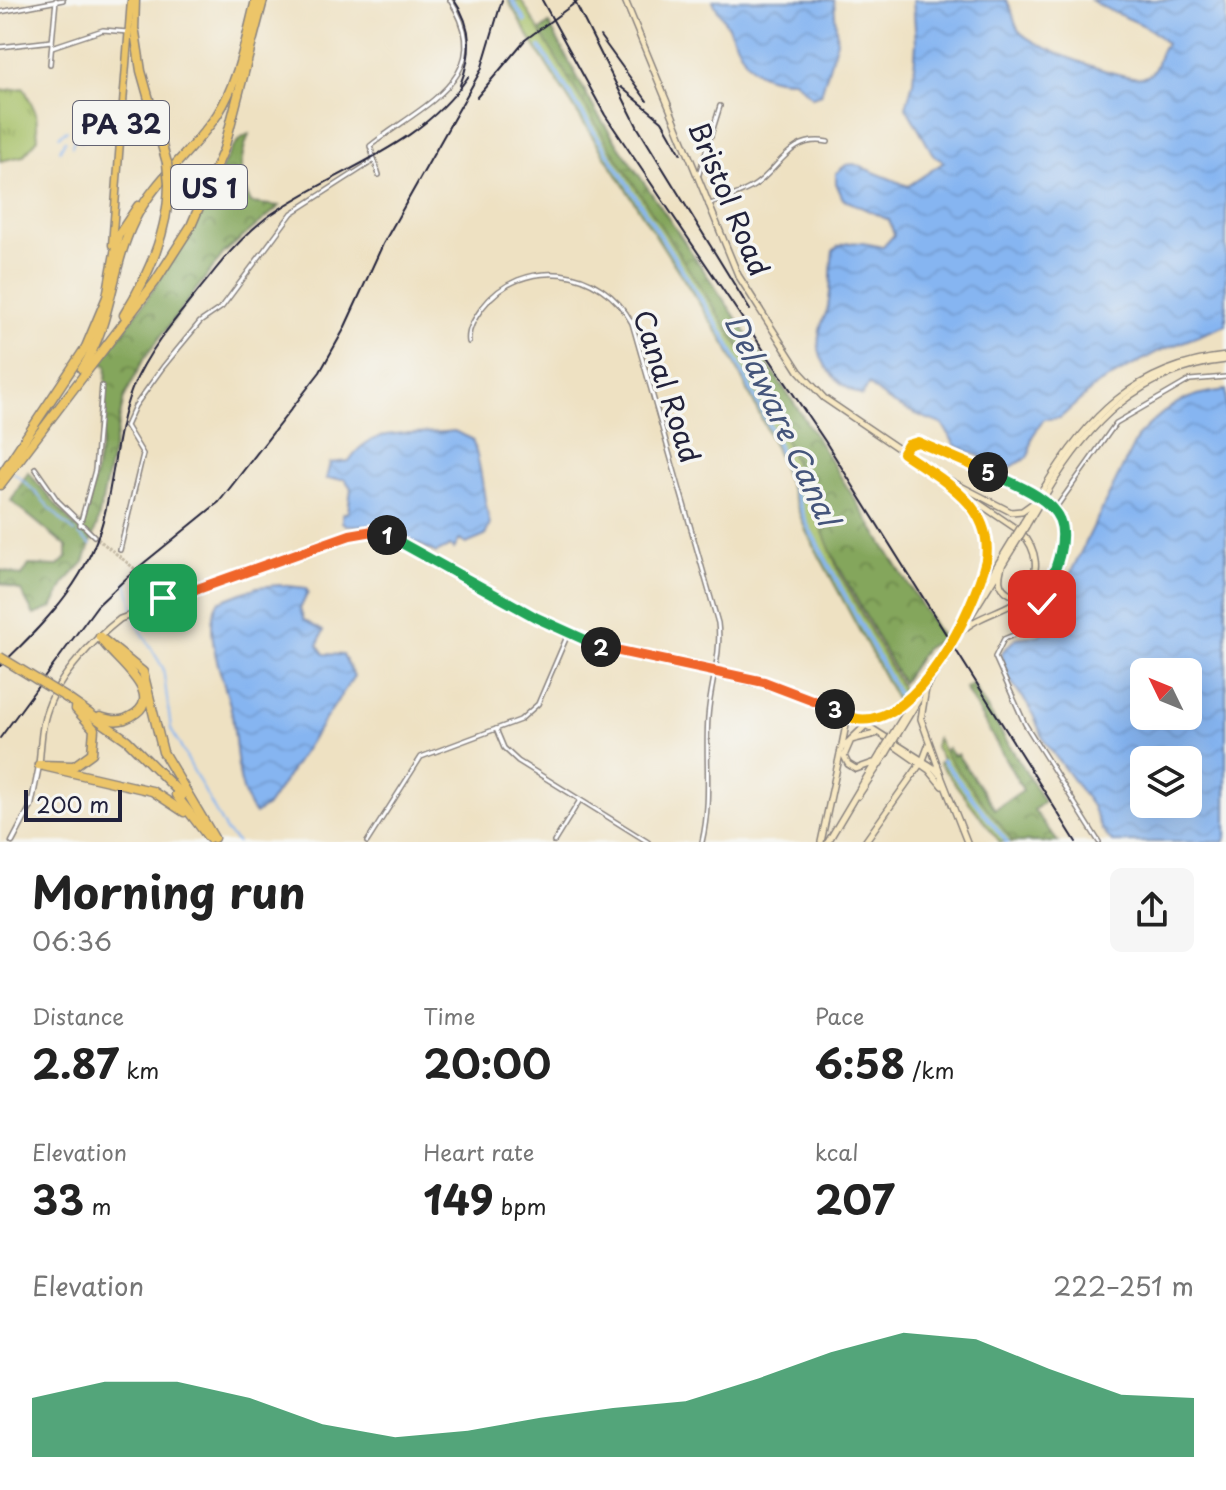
<!DOCTYPE html>
<meta charset="utf-8">
<style>
:root{--surface:#fff;--page:#f6f6f6;--text:#222;--muted:#767676;--accent:#0b8043}
body{margin:0;font-family:"Playpen Sans",sans-serif;background:var(--page);color:var(--text);height:100vh;display:flex;flex-direction:column;font-size:30px;white-space:nowrap}
*{box-sizing:border-box;margin:0}
p{font-size:26px;color:var(--muted)}
.icon{flex:none;width:44px;height:44px;fill:none;stroke:currentColor;stroke-width:2;stroke-linecap:round;stroke-linejoin:round}
.map{position:relative;height:842px;overflow:hidden}
.details{display:flex;flex-direction:column;background:var(--surface);flex:1}
.details>*{flex:none}
.needle{width:52px;rotate:313deg}
.buttons{position:absolute;left:1130px;top:658px;display:grid;gap:16px}
.buttons a{display:grid;place-items:center;width:72px;height:72px;border-radius:12px;background:var(--surface);box-shadow:0 8px 32px #0002;font-size:40px}
.scale{position:absolute;left:24px;bottom:20px;width:98px;box-sizing:border-box;padding-left:8px;border:4px solid #22223b;border-top:0;font-size:22px;line-height:28px;white-space:nowrap;color:#22223b;-webkit-text-stroke:6px #f6f6f2;paint-order:stroke}
.pin{position:absolute;display:grid;place-items:center;width:68px;height:68px;color:#fff;margin:-34px;border-radius:16px;box-shadow:0 4px 12px #0006}
.km{position:absolute;width:40px;height:40px;margin:-20px;border-radius:50%;background:#222;color:#fff;font-size:22px;line-height:40px;text-align:center}
.round{display:grid;place-items:center;flex:none;width:84px;height:84px;border-radius:12px;background:var(--page)}
.summary{display:flex;align-items:center;justify-content:space-between;height:136px;padding:0 32px}
h1{font-size:44px;font-weight:700;line-height:60px}
.metrics{display:grid;grid-template-columns:repeat(3,1fr);gap:12px;height:136px;padding:8px 32px}
.metrics div{display:grid;align-content:center}
.metrics b{font-size:40px;font-weight:700}
.metrics small{font-size:22px;font-weight:400}
.metrics p{font-size:22px}
.chart{height:224px;padding:16px 32px}
.chart p{display:flex;justify-content:space-between}
.chart svg{width:100%;height:144px;margin-top:8px;fill:var(--accent);opacity:.7}
.map>svg:first-child{display:block}
.grass{fill:url(#grass-tufts);stroke:#647150;stroke-width:2}
.forest{fill:url(#forest-crowns);stroke:#53644b;stroke-width:2}
.park{fill:#a6c066;stroke:#647150;stroke-width:2}
.water{fill:url(#water-waves);stroke:#546c96;stroke-width:2;fill-rule:evenodd}
.lines{fill:none;stroke-linecap:round;stroke-linejoin:round}
.stream{stroke:#86b5f1;stroke-width:2}
.canal{stroke:#86b5f1;stroke-width:4}
.minor-tunnel{stroke:#c5bba7;stroke-width:3;stroke-dasharray:3 1.5;stroke-linecap:butt}
.minor-casing{stroke:#88827e;stroke-width:6}
.tertiary-casing{stroke:#88827e;stroke-width:7}
.secondary-casing{stroke:#88827e;stroke-width:8}
.primary-casing{stroke:#88827e;stroke-width:9}
.motorway-casing{stroke:#88827e;stroke-width:11}
.minor{stroke:#fff;stroke-width:3}
.tertiary{stroke:#fff;stroke-width:4}
.secondary{stroke:#f7e8c3;stroke-width:5}
.primary{stroke:#ecc569;stroke-width:6}
.motorway{stroke:#ecc569;stroke-width:8}
.rail{stroke:#22223b;stroke-width:2}
.secondary-bridge-casing{stroke:#88827e;stroke-width:8;stroke-linecap:butt}
.motorway-bridge-casing{stroke:#88827e;stroke-width:11;stroke-linecap:butt}
.secondary-bridge{stroke:#f7e8c3;stroke-width:5}
.motorway-bridge{stroke:#ecc569;stroke-width:8}
.split-1-casing{stroke:#fff;stroke-width:16}
.split-2-casing{stroke:#fff;stroke-width:16}
.split-3-casing{stroke:#fff;stroke-width:16}
.split-4-casing{stroke:#fff;stroke-width:16}
.split-5-casing{stroke:#fff;stroke-width:16}
.split-6-casing{stroke:#fff;stroke-width:16}
.split-1{stroke:#f0652b;stroke-width:10}
.split-2{stroke:#22a559;stroke-width:10}
.split-3{stroke:#f0652b;stroke-width:10}
.split-4{stroke:#f5b400;stroke-width:10}
.split-5{stroke:#f5b400;stroke-width:10}
.split-6{stroke:#22a559;stroke-width:10}
.labels{text-anchor:middle;dominant-baseline:central;stroke-width:7;stroke-linejoin:round;paint-order:stroke}
.shield{fill:#f6f6f2;stroke:#626272;stroke-width:2}
.shield-label{font-size:26px;font-weight:bold;fill:#22223b}
.street-label{font-size:28px;fill:#22223b;stroke:#f6f6f2}
.water-label{font-size:30px;font-style:italic;fill:#45557b;stroke:#f6f6f2}
</style>
<div class="map">
<svg width="1226" height="842" viewBox="0 0 1226 842">
<defs>
<pattern id="grass-tufts" width="24" height="20" patternUnits="userSpaceOnUse" patternTransform="scale(2)"><rect width="24" height="20" fill="#a6c066"/><path d="M3 7l-1-3M5 7V3M7 7l1-3M15 17l-1-3M17 17v-4M19 17l1-3" fill="none" stroke="#879c55"/></pattern>
<pattern id="forest-crowns" width="20" height="18" patternUnits="userSpaceOnUse" patternTransform="scale(2)"><rect width="20" height="18" fill="#84a65b"/><path d="M2 6a3 3 0 1 1 6 0M12 15a3 3 0 1 1 6 0" fill="none" stroke="#6c874c"/></pattern>
<pattern id="water-waves" width="16" height="10" patternUnits="userSpaceOnUse" patternTransform="scale(2)"><rect width="16" height="10" fill="#86b5f1"/><path d="M0 5q4-4 8 0t8 0" fill="none" stroke="#739bd0"/></pattern>
</defs>
<rect width="100%" height="100%" fill="#f6f6f2"/>
<filter id="ink" filterUnits="userSpaceOnUse"><feTurbulence type="fractalNoise" baseFrequency=".0125" numOctaves="2"/><feDisplacementMap in="SourceGraphic" scale="16" xChannelSelector="R" yChannelSelector="G"/><feConvolveMatrix kernelMatrix="1 2 1 2 8 2 1 2 1" color-interpolation-filters="sRGB"/></filter>
<filter id="wash" filterUnits="userSpaceOnUse"><feTurbulence type="fractalNoise" baseFrequency=".006" numOctaves="4" result="noise"/><feDisplacementMap in="SourceGraphic" scale="32" xChannelSelector="R" yChannelSelector="G"/><feGaussianBlur stdDeviation="1.8" result="paint"/><feColorMatrix in="noise" values="0 0 0 0 0 0 0 0 0 0 0 0 0 0 0 0 0 1.4 0 .05"/><feComposite in="paint" operator="in"/></filter>
<g filter="url(#wash)">
<rect width="100%" height="100%" fill="#eee1c2"/>
<path class="grass" d="M24,88L36,113L38,139L23,156L0,161V91Z"/>
<g class="forest">
<path d="M549,24L596,112L800,412L942,638L925,649L902,683L809,512L778,427L741,349L615,158L539,32Z"/>
<path d="M249,134C239,160 238,177 251,203L280,206L224,253L143,360L124,398L97,525L84,562L65,582L52,608L34,615L21,591L0,583V570L22,576L29,565L58,566L67,557V547L11,501L28,472L75,527L85,522L102,442L107,365L99,363C143,308 181,251 213,188C222,170 230,141 249,134Z"/>
<path d="M972,684L1044,802L1034,810L1058,842H1012L943,753L947,748L953,756L957,754L995,809L1023,790L965,688Z"/>
</g>
<g class="park">
<path d="M508,0H521L609,146L739,347L780,427L840,574L900,685L904,696L897,701L806,531L775,447L727,347L532,42Z"/>
<path d="M937,738L946,755L1013,842H1000L939,763L943,760L935,747Z"/>
</g>
<g class="water">
<path d="M713,0H834L837,41L821,94L812,97L794,80C749,80 747,63 728,27C724,18 716,10 713,0Z"/>
<path d="M913,0H1006C1014,9 1013,25 1020,32C1033,47 1126,82 1144,77C1160,73 1156,53 1166,44C1148,20 1114,17 1091,0H1226V325L1157,352L1097,385L1060,418L1044,419L1032,437L1029,456L1008,469L955,445L943,425C919,415 887,405 869,384L862,396C838,385 815,364 819,335C820,324 826,316 828,306C832,287 830,269 833,251C846,237 867,244 883,247L894,235L889,220L843,199L836,183V173L846,165L854,164L908,186L944,162L934,156L906,107L913,82L916,43Z"/>
<path d="M1226,390V837L1223,842H1112L1102,830L1092,806L1045,742L1030,708L1005,673L1001,653L1016,638L1040,635L1138,436C1167,406 1184,394 1226,390ZM1144,672H1188V716H1144ZM1144,760H1188V804H1144Z"/>
<path d="M454,431L472,439C483,468 482,495 490,524L485,536L466,544L460,539L454,549L450,546L436,553L385,526L346,525L342,522V514L348,512L351,488L345,479H326L330,463L349,461C374,422 414,437 454,431Z"/>
<path d="M279,585L306,588L308,592L300,609L304,620L323,631L318,645L324,654L343,655L354,676L268,805L255,814C233,786 238,738 230,705C223,679 212,653 212,626C212,617 214,609 218,602L257,587Z"/>
</g>
<g class="lines">
<g class="stream">
<path d="M76,130L84,125"/>
<path d="M59,136L67,130"/>
<path d="M81,142L86,132"/>
<path d="M72,146L74,139"/>
<path d="M60,150L65,140"/>
<path d="M13,472C36,489 52,514 75,532"/>
<path d="M79,535L91,545"/>
<path d="M127,582L137,624L163,668L171,729L226,831L237,842"/>
</g>
<g class="canal">
<path d="M512,0L525,21"/>
<path d="M540,47L725,337L775,438L806,523L898,694"/>
<path d="M943,761L1007,842"/>
</g>
</g>
</g>
<g filter="url(#ink)">
<g class="lines">
<path class="minor-tunnel" d="M94,536L140,573"/>
<g class="minor-casing">
<g id="minor">
<path d="M0,12L63,0"/>
<path d="M0,47L52,41"/>
<path d="M52,47L103,30L128,32"/>
<path d="M50,64L56,0"/>
<path d="M699,174L720,106"/>
<path d="M379,175L370,146C419,106 501,77 450,0"/>
<path d="M708,205C723,199 742,194 755,185C780,168 789,135 828,142"/>
<path d="M469,342C467,330 475,318 482,308C522,255 602,266 632,323L718,623C722,655 710,685 708,717C705,760 712,799 702,842"/>
<path d="M904,450L911,443H922L1038,495"/>
<path d="M35,468L58,501L94,536"/>
<path d="M1044,499C1080,525 1056,568 1044,600C1041,608 1041,617 1038,625L1004,639L995,657L1025,724L1099,842"/>
<path d="M1055,509L1116,423L1190,380L1226,377"/>
<path d="M80,525L95,470L102,386"/>
<path d="M120,550L143,454L126,426L135,406L163,367L200,322L222,307L292,213L373,161"/>
<path d="M140,573L160,587"/>
<path d="M496,729L504,748L518,761L648,842"/>
<path d="M367,842L421,757L520,720L538,704L568,634"/>
<path d="M554,842L580,800"/>
</g>
</g>
<g class="tertiary-casing">
<path id="tertiary" d="M12,842L31,806L39,766"/>
</g>
<g class="secondary-casing">
<g id="secondary">
<path d="M625,0L738,275L799,371L824,398L1021,532C1037,549 1042,574 1024,592L1010,594C996,586 999,576 1003,562"/>
<path d="M941,476L1011,512L1022,511L1036,501"/>
<path d="M1042,491C1087,417 1135,366 1226,356"/>
<path d="M1046,494C1088,423 1140,369 1226,360"/>
<path d="M1023,523L1034,505"/>
<path d="M1026,526L1039,504"/>
<path d="M160,587L175,597"/>
<path d="M976,600L1015,536"/>
<path d="M968,612C982,574 1001,537 970,502"/>
<path d="M965,625L1019,538"/>
<path d="M957,631L969,612"/>
<path d="M960,633C980,612 1011,612 1030,590"/>
<path d="M926,688L921,719L941,775"/>
<path d="M925,690L944,659"/>
<path d="M840,713L846,725L842,745"/>
<path d="M858,719L879,717L916,692"/>
<path d="M895,730L942,655"/>
<path d="M899,732L919,699"/>
<path d="M896,747L929,770L942,786"/>
<path d="M873,763L856,769L848,764L844,756L851,740L875,734"/>
<path d="M39,765C41,746 41,726 48,708C59,676 93,640 120,619L350,535L373,531L392,537L579,639L624,653L797,692L871,728L934,768L941,776L967,842"/>
<path d="M858,796L886,754"/>
<path d="M821,842L841,749L865,726"/>
<path d="M828,842L881,753"/>
<path d="M865,842L923,760L929,744"/>
</g>
</g>
<g class="primary-casing">
<g id="primary">
<path d="M135,32L136,0"/>
<path d="M112,245L131,0"/>
</g>
</g>
<g class="motorway-casing">
<g id="motorway">
<path d="M135,32L141,71L167,163"/>
<path d="M124,315C149,275 168,232 169,184"/>
<path d="M82,369C113,321 110,270 134,221C154,180 192,152 217,115C239,81 246,39 256,0"/>
<path d="M1,475L86,347L107,297L118,236L138,206"/>
<path d="M0,485L155,282L191,226L224,149L263,0"/>
<path d="M100,637L143,672L163,752L214,838"/>
<path d="M67,698L127,740L182,795"/>
<path d="M100,717C109,720 117,722 125,719C177,698 108,656 100,637"/>
<path d="M39,765L152,791L184,812"/>
<path d="M39,765L74,766L92,753L94,729L76,709"/>
<path d="M176,795L209,838"/>
</g>
</g>
<use href="#minor" class="minor"/>
<use href="#tertiary" class="tertiary"/>
<use href="#secondary" class="secondary"/>
<use href="#primary" class="primary"/>
<use href="#motorway" class="motorway"/>
<g class="rail">
<path d="M454,0C474,28 472,55 460,85"/>
<path d="M542,0L605,115L825,441L1076,842"/>
<path d="M574,0L638,128L750,310"/>
<path d="M600,36L647,101"/>
<path d="M621,87L662,121L681,154"/>
<path d="M477,97L525,40L579,0"/>
<path d="M0,666C48,620 92,576 106,508C115,468 117,427 132,389C150,345 186,307 215,270C230,251 247,233 266,218C335,169 418,150 468,77"/>
<path d="M0,738L97,606L134,571L219,502L320,372L343,331L383,244L481,70L502,0"/>
</g>
<g class="secondary-bridge-casing">
<g id="secondary-bridge">
<path d="M1036,501L1042,491"/>
<path d="M1039,504L1046,494"/>
<path d="M1015,536L1023,523"/>
<path d="M1019,538L1026,526"/>
<path d="M942,655L957,631"/>
<path d="M944,659L960,633"/>
<path d="M881,753L895,730"/>
<path d="M886,754L899,732"/>
</g>
</g>
<g class="motorway-bridge-casing">
<g id="motorway-bridge">
<path d="M167,163L169,184"/>
<path d="M0,657L67,698"/>
</g>
</g>
<use href="#secondary-bridge" class="secondary-bridge"/>
<use href="#motorway-bridge" class="motorway-bridge"/>
</g>
</g>
<g class="lines" filter="url(#ink)">
<g class="split-1-casing">
<path id="split-1" d="M163,598L161,602L350,535L373,531L387,535"/>
</g>
<g class="split-2-casing">
<path id="split-2" d="M387,535L537,618L601,647"/>
</g>
<g class="split-3-casing">
<path id="split-3" d="M601,647L764,682L835,709"/>
</g>
<g class="split-4-casing">
<path id="split-4" d="M835,709C842,712 849,718 857,719C918,728 975,607 986,560"/>
</g>
<g class="split-5-casing">
<path id="split-5" d="M986,560C994,505 942,480 903,453L908,445L918,442L988,472"/>
</g>
<g class="split-6-casing">
<path id="split-6" d="M988,472C1073,508 1076,520 1042,604"/>
</g>
<use href="#split-1" class="split-1"/>
<use href="#split-2" class="split-2"/>
<use href="#split-3" class="split-3"/>
<use href="#split-4" class="split-4"/>
<use href="#split-5" class="split-5"/>
<use href="#split-6" class="split-6"/>
</g>
<g class="labels">
<g class="shield">
<rect x="73" y="101" width="96" height="44" rx="6"/>
<rect x="171" y="165" width="76" height="44" rx="6"/>
</g>
<g class="shield-label">
<text x="121" y="123">PA 32</text>
<text x="209" y="187">US 1</text>
</g>
<g class="street-label">
<text transform="translate(730 198) rotate(67)">Bristol Road</text>
<text transform="translate(668 386) rotate(72)">Canal Road</text>
</g>
<g class="water-label">
<text transform="translate(783 419) rotate(65)">Delaware Canal</text>
</g>
</g>
</svg>
<div class="buttons">
<a><svg class="needle" viewBox="-14 -14 28 28"><path d="M0-13l5 13h-10z" fill="#e53935"/><path d="M0 13l5-13h-10z" fill="#767676"/></svg></a>
<a><svg class="icon" aria-label="layers" viewBox="0 0 24 24"><path d="M12 4l9 5-9 5-9-5zM3 14l9 5 9-5"/></svg></a>
</div>
<div class="scale">200 m</div>
<div class="pin" style="left:163px;top:598px;background:#1e9e55"><svg class="icon" aria-label="arrive" viewBox="0 0 24 24"><path d="M6 21V4h12l-3 4 3 4H6"/></svg></div>
<div class="pin" style="left:1042px;top:604px;background:#d93025"><svg class="icon" aria-label="check" viewBox="0 0 24 24"><path d="M5 12l5 5 9-10"/></svg></div>
<b class="km" style="left:387px;top:535px">1</b>
<b class="km" style="left:601px;top:647px">2</b>
<b class="km" style="left:835px;top:709px">3</b>
<b class="km" style="left:988px;top:472px">5</b>
</div>
<section class="details">
<div class="summary"><div><h1>Morning run</h1><p>06:36</p></div><a class="round"><svg class="icon" aria-label="share" viewBox="0 0 24 24"><path d="M12 15V3M7 8l5-5 5 5M5 13v7h14v-7"/></svg></a></div>
<div class="metrics">
<div><p>Distance</p><b>2.87<small> km</small></b></div>
<div><p>Time</p><b>20:00</b></div>
<div><p>Pace</p><b>6:58<small> /km</small></b></div>
</div>
<div class="metrics">
<div><p>Elevation</p><b>33<small> m</small></b></div>
<div><p>Heart rate</p><b>149<small> bpm</small></b></div>
<div><p>kcal</p><b>207</b></div>
</div>
<div class="chart"><p><span>Elevation</span>222–251 m</p>
<svg viewBox="0 0 160 44" preserveAspectRatio="none"><path d="M0 44V26L10 21L20 21L30 26L40 34L50 38L60 36L70 32L80 29L90 27L100 20L110 12L120 6L130 8L140 17L150 25L160 26V44z"/></svg>
</div>
</section>
